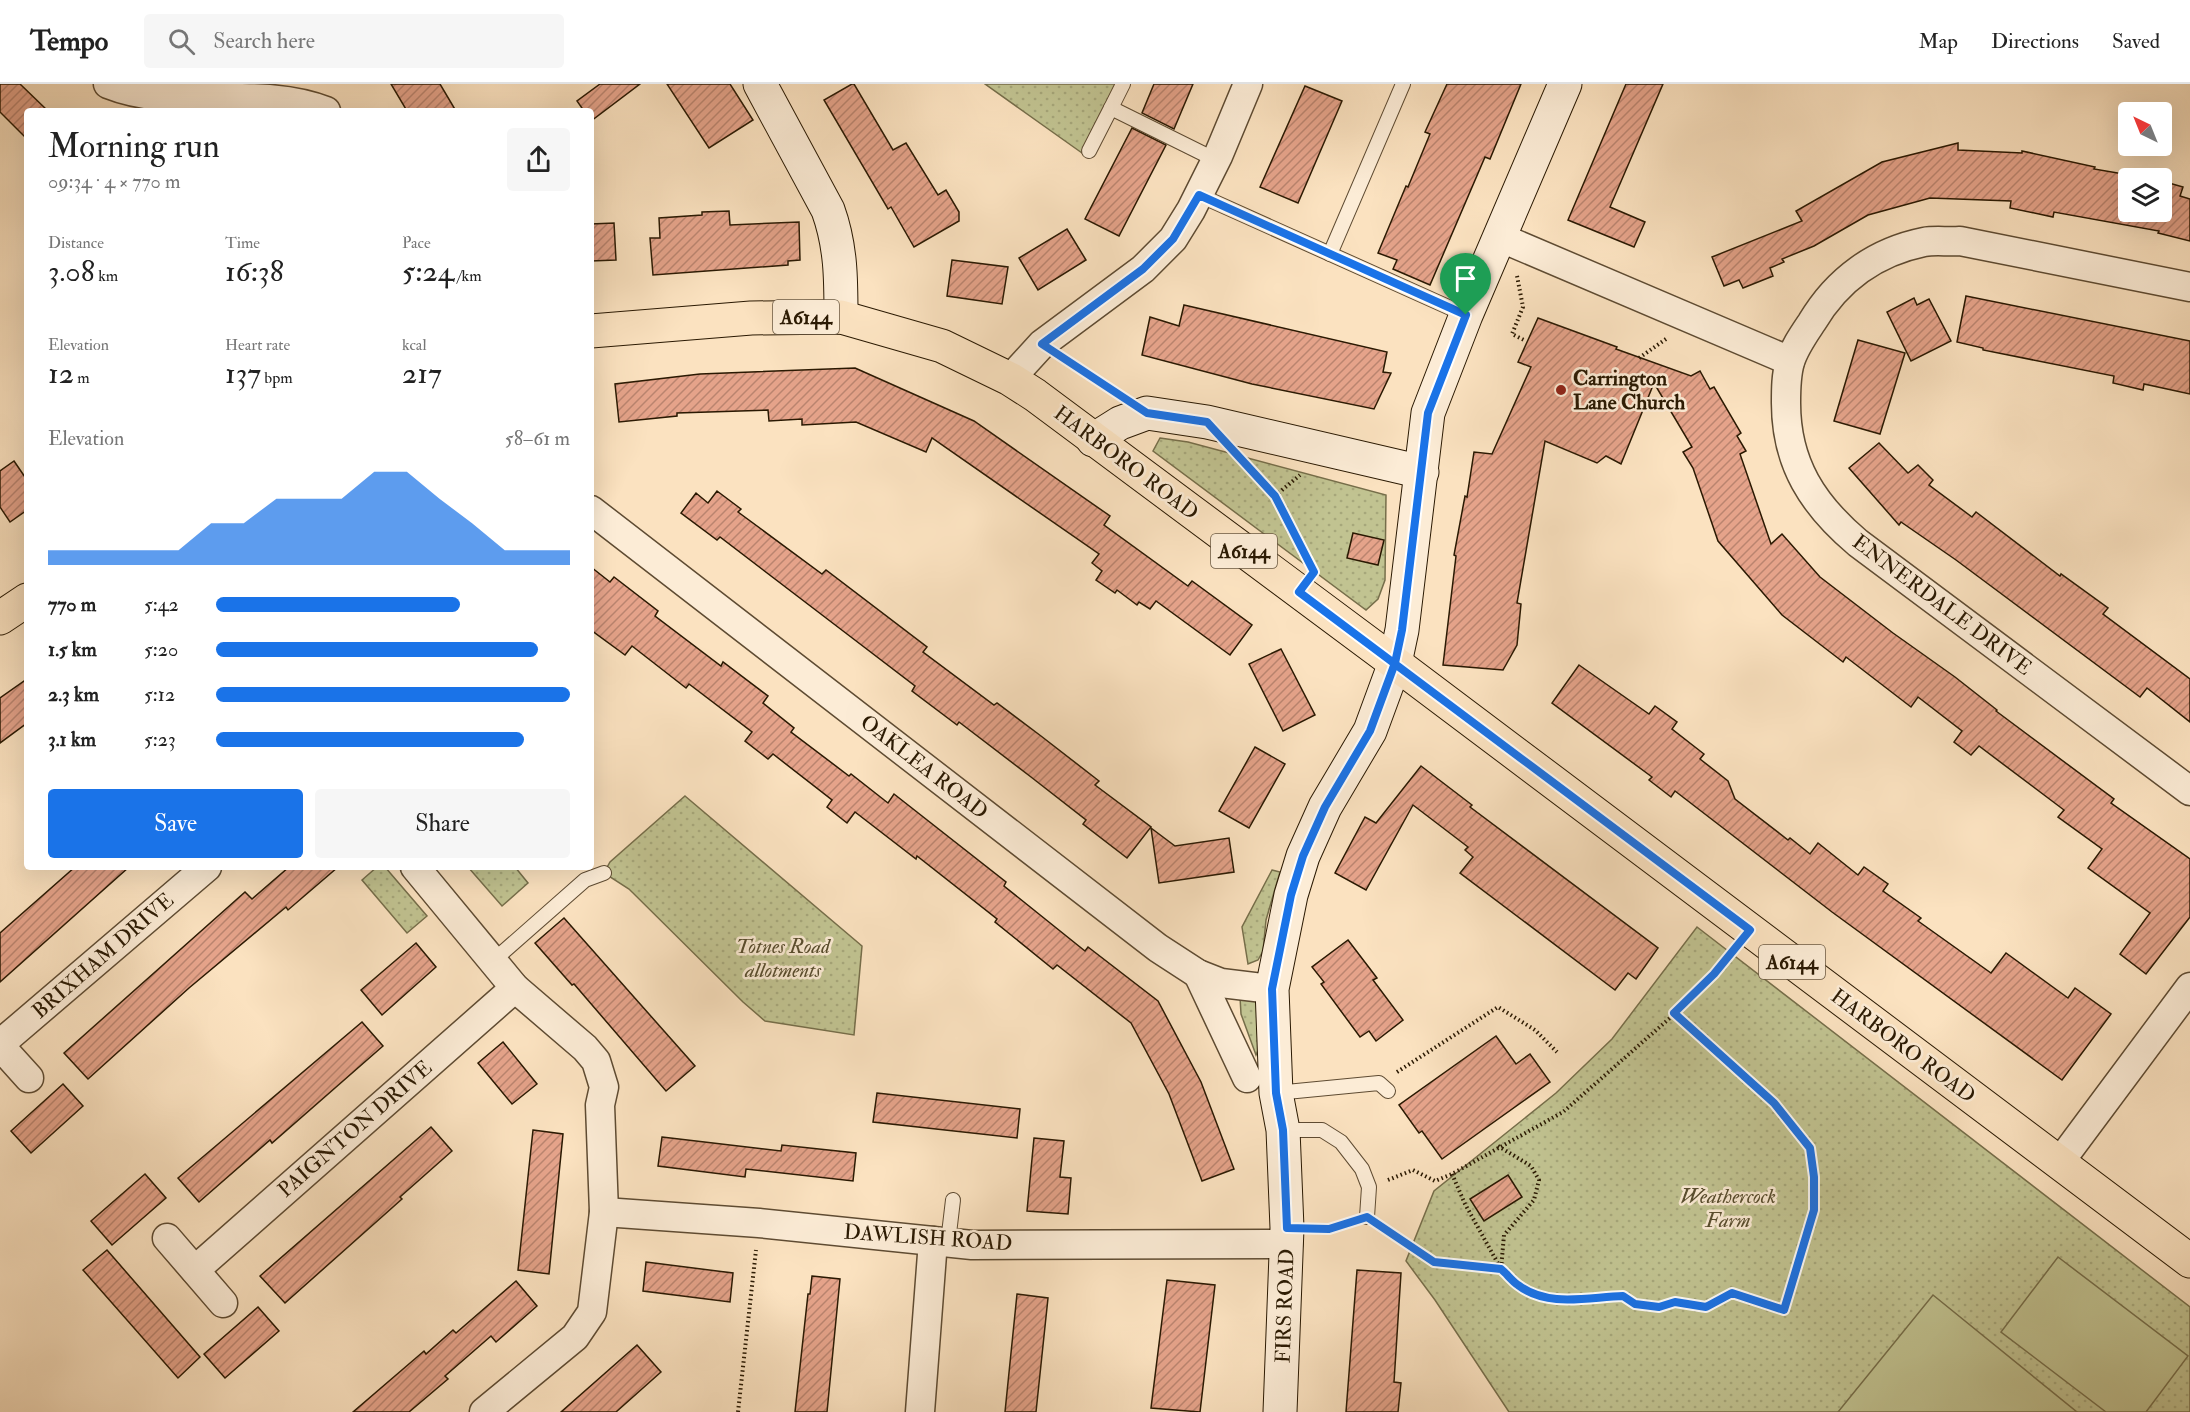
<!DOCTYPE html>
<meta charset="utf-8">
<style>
:root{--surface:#fff;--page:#f6f6f6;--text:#222;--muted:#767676;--line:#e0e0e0;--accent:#1a73e8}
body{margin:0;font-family:"IM FELL Double Pica",serif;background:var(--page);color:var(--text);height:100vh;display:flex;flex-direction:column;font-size:22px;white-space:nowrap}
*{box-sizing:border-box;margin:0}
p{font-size:20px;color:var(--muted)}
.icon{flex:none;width:33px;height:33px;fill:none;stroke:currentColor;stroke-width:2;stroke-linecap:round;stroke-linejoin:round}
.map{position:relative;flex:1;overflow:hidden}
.side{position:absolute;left:24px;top:24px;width:570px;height:762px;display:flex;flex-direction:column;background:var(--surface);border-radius:6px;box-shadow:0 6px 24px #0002}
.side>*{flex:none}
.needle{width:39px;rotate:317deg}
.controls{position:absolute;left:2118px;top:18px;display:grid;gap:12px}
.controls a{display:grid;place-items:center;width:54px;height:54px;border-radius:6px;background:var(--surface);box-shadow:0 6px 24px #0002;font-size:30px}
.pin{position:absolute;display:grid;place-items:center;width:51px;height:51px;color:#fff;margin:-62px -26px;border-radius:50% 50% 50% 0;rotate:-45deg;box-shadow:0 0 6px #0007}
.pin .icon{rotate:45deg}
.round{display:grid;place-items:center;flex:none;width:63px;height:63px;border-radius:6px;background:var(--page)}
.summary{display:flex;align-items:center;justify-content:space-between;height:102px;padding:0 24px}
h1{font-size:33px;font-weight:600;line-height:45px}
.figures{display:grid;grid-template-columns:repeat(3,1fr);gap:9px;height:102px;padding:6px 24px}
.figures div{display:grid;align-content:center}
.figures b{font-size:30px;font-weight:600}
.figures small{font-size:16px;font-weight:400}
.figures p{font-size:16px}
.chart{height:168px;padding:12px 24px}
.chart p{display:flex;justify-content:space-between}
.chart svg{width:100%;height:108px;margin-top:6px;fill:var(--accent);opacity:.7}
.button{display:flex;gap:12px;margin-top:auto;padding:12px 24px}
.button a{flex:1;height:69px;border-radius:6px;background:var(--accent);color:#fff;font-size:24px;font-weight:600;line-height:69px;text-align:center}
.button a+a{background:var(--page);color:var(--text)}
ul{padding:0 24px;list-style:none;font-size:20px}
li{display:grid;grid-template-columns:96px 72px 1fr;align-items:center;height:45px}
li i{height:15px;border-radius:8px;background:var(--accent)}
header{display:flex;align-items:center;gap:36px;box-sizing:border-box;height:84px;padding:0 30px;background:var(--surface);border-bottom:2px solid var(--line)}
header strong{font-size:28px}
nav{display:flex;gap:33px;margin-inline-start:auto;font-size:21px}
.search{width:420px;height:54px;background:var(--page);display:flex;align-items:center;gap:15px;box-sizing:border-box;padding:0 21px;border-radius:6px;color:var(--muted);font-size:22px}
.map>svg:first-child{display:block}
.green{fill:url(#green-dots);stroke:#766e4a;stroke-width:1.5}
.pitch{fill:#c1c391;stroke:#766e4a;stroke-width:1.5}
.building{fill:url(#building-hatch);stroke:#2a1902;stroke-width:1.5}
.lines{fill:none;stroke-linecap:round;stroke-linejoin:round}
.lane-casing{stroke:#5e4b32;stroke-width:16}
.street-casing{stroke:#5e4b32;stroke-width:31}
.secondary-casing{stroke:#2a1902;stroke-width:35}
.primary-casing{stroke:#2a1902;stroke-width:35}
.path{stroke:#2a1902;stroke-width:4;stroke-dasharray:1.5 3;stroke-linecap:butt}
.lane{stroke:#fcecd6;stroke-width:14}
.street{stroke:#fcecd6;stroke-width:28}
.secondary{stroke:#fcecd6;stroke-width:33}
.primary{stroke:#fbe2c0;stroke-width:33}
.route-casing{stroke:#fff;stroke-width:12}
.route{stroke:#1a73e8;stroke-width:8}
.poi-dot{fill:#8f2418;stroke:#fcecd6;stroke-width:2}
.labels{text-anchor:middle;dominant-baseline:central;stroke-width:5;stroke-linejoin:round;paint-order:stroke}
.shield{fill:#fcecd6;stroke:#695842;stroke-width:1.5}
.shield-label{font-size:20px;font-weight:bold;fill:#2a1902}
.poi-label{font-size:21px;font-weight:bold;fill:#2a1902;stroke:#fcecd6;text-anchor:start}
.street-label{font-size:21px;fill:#2a1902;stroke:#fcecd6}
.park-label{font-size:21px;font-style:italic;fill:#574c2d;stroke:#fcecd6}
</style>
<header>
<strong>Tempo</strong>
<div class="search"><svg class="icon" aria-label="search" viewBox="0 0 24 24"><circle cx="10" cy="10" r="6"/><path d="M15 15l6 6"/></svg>Search here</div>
<nav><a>Map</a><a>Directions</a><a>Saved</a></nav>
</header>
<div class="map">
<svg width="2190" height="1328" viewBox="0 0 2190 1328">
<defs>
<pattern id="green-dots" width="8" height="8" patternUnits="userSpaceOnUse" patternTransform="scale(1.5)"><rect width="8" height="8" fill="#c1c391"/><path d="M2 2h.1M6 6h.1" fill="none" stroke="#a6a77b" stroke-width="1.8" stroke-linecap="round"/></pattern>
<pattern id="building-hatch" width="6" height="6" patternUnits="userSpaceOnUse" patternTransform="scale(1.5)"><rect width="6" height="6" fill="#e5a38a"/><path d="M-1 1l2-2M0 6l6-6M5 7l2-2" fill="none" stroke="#ba846f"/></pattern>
</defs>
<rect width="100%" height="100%" fill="#fbe2c0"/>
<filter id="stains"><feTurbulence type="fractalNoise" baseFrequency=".00333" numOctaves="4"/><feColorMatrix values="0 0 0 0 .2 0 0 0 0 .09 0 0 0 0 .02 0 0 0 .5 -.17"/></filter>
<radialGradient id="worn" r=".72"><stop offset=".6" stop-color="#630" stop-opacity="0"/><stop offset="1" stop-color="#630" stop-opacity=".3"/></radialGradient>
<g class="green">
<path d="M985,0H1118L1082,69Z"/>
<path d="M1160,354L1188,358L1386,411L1385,496L1378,515L1366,526L1153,367Z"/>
<path d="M685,712L862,862L854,951L765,937L743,918L629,805L604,789L610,778Z"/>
<path d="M377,783H385L427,832L407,849L362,796Z"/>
<path d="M468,783H515L528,799L502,822Z"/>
<path d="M1272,786L1280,788L1266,836L1263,867L1258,876L1248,880L1242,843Z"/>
<path d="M1697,843L2190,1223V1328H1509L1435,1216L1406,1177L1434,1107L1556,1009L1612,955Z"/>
<path d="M1249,908L1257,918L1260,962L1256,971L1241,930L1240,913Z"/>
</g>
<g class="pitch">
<path d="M2058,1173L2188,1272L2146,1328H2106L2001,1248Z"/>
<path d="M1933,1211L2077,1328H1838Z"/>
</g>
<g class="building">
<path d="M0,0H20L48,27H27V55L0,28Z"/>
<path d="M391,0H440L456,27H407Z"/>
<path d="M600,0H640L591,37V27H584L577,17Z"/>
<path d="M667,0H730L753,36L709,64Z"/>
<path d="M852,0H854L893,66L906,59L938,111L946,106L959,128V137L914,163L891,123L888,125L824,16Z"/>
<path d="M1154,0H1193L1174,45L1142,29Z"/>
<path d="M1447,0H1521L1490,75L1485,73L1430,201L1393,185L1397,176L1378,169L1406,102L1408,103L1430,50L1425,48Z"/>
<path d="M1626,0H1663L1610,123L1645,138L1634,163L1568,136Z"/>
<path d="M1305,2L1342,17L1298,119L1260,103Z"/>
<path d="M1132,44L1166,61L1119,152L1085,135Z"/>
<path d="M1958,59V66L2022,69V67L2095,83L2094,85L2147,94H2128V128H2162V97L2183,103L2180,112L2190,115V157L2158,149L2159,147L2054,128L2053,133L2010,124L2011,117L1930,114L1868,131L1814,162L1782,175L1784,178L1770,184L1773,192L1743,204L1739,196L1724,202L1712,173L1802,137L1796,127L1882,78Z"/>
<path d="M729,127L730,141L799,138L800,176L788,177V181L653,191L650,154H660L659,134L702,131V128Z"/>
<path d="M614,139L616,176L591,177V140Z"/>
<path d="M1067,145L1086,176L1038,206L1019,174Z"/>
<path d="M952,176L1008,183L1002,220L947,212Z"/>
<path d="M1966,212L2190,257V310L2144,300L2143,306L2113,299L2114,292L1983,266V264L1957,258Z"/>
<path d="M1914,214L1917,221L1929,215L1951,257L1911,277L1887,228Z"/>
<path d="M1184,221L1387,268L1383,288L1391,289L1374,325L1252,300L1142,271L1150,233L1179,242Z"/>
<path d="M1538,234L1617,263L1616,265L1691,292L1700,287L1710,305L1714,303L1741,349L1737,352L1746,367L1740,370L1771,460L1782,450L1820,493L1893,549L1955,593L1997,626L1996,627L2114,715L2111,719L2190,775V833L2146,890L2120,870L2150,829L2088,784L2102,765L2058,733L2064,726L1979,662L1971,671L1954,658L1962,647L1918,613L1911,623L1846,573L1843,578L1782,531L1718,457L1693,384L1683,368L1692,363L1654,299L1621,380L1606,372L1597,379L1545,357L1517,519L1521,520L1517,561L1503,586L1443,581L1456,472L1454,471L1465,412L1467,413L1474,368L1492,370L1531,283L1518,278Z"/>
<path d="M1858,256L1905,269L1880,350L1834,337Z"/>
<path d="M855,284L974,337L1110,432L1104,441L1188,502L1192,497L1252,541L1230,571L1156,517L1150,525L1139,518L1137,521L1117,506L1115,509L1096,496L1102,487L1092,479L1099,470L932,354L926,368L856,338L802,341V335L769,337L768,326L677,329V332L619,338L615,300L700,290Z"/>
<path d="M1879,359L1908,389L1918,381L1933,396L1929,401L1972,433L1976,428L2060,492L2061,490L2108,524L2103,530L2190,595V638L2147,604L2140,613L1956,476L1901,438L1899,441L1849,384Z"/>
<path d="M14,377L27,396V426L10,438L0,423V387Z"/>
<path d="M717,407L741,425L738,428L822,490L826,486L927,563L923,568L994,621L997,619L1041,652L1099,697L1095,701L1151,743L1127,774L1083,740L1086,736L1031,693L959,638L957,641L912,607L915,602L847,550L720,453L717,456L681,429L696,409L708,419Z"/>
<path d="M1353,449L1384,456L1378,481L1347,474Z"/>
<path d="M591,483L610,498L614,493L658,527L655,532L721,582L723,578L768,612L763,619L794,644L791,648L849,692L851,690L888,719L894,710L1006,798L1004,802L1085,867L1088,863L1158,917L1201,998L1234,1085L1202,1097L1169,1010L1131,939L1057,881L1053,885L995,838L997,835L917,772L916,775L855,728L847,739L827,723L832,716L773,670L768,675L745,657L752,648L689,600L686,604L632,562L625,571L591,546Z"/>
<path d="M1281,565L1315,631L1283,647L1249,580Z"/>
<path d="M1579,581L1649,630L1655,622L1677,638L1672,645L1704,670L1700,675L1728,697L1735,715L1788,756L1790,754L1810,770L1818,759L1858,791L1864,783L1888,800L1883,807L1921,834L1918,837L1991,889L2006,869L2068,914L2075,904L2111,930L2062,996L1832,828L1675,707L1671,713L1649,696L1652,693L1552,619Z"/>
<path d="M27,595V639L0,659V614Z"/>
<path d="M1255,663L1285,680L1249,744L1219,727Z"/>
<path d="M1421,682L1472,721L1470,723L1658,864L1636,895L1628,889L1615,906L1460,789L1473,773L1465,766L1468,763L1413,721L1366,806L1335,789L1365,733L1376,739Z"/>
<path d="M1151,744L1175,762L1229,754L1234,788L1159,799Z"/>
<path d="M75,783H129L0,898V849Z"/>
<path d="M289,783H338L288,826L286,823L189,904L88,995L64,969L245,808L252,815Z"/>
<path d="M564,834L695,982L666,1007L574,900L572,901L535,859Z"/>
<path d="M1348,856L1377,894L1373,896L1403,936L1376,957L1369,947L1360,953L1321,900L1324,898L1312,883Z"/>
<path d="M416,859L436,883L382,931L361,906Z"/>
<path d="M362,938L383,962L272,1059L270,1056L199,1118L178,1094Z"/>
<path d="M1496,952L1516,980L1530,970L1550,998L1442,1075L1422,1047L1419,1049L1399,1021Z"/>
<path d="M503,958L537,1000L512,1020L478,979Z"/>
<path d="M63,1000L83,1022L31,1069L11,1047Z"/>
<path d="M877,1009L1020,1025L1017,1054L873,1038Z"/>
<path d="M431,1043L452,1067L400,1113L402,1115L285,1219L260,1192Z"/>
<path d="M533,1046L563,1050L549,1190L518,1186Z"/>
<path d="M662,1053L781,1067L782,1061L856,1069L853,1097L746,1085L745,1093L658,1082Z"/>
<path d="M1034,1054L1064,1057L1060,1093L1071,1094L1068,1130L1027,1127Z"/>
<path d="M145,1090L166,1114L112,1161L91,1137Z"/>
<path d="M1508,1091L1522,1113L1484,1137L1470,1115Z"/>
<path d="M107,1166L200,1273L178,1294L83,1186Z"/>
<path d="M646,1178L733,1189L730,1218L643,1207Z"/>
<path d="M1357,1186L1401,1189L1394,1298L1401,1299L1398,1328H1346Z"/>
<path d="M812,1192L840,1195L827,1328H795L808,1210H810Z"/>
<path d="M1167,1196L1215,1201L1200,1328L1151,1324Z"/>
<path d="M516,1197L537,1222L496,1258L491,1252L445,1292L448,1295L409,1328H353L424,1267L426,1270L453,1246L456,1249Z"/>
<path d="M1017,1210L1048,1214L1036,1328H1005Z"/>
<path d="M258,1223L279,1247L225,1294L204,1270Z"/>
<path d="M637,1261L661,1288L616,1328H561Z"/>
</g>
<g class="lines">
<g class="lane-casing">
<g id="lane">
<path d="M1111,24L1123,0"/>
<path d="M1089,67L1111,24L1216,76"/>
<path d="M1199,111L1466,231"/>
<path d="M1330,170L1403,0"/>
<path d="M493,877L585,796L604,789"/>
<path d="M1276,1009L1379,999L1388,1007"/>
<path d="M1283,1046H1322L1341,1058L1362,1085L1369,1103L1367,1133"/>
<path d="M948,1158L953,1116"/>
</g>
</g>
<g class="street-casing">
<g id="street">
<path d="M108,0C178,28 257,0 326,27"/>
<path d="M1499,153L1790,277"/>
<path d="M2190,203L1960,157C1948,158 1935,156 1924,158C1875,168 1837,196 1812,238C1804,250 1794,264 1790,278C1786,291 1786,305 1786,319C1786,380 1813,421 1858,459L2190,707"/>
<path d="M1010,295L1042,260L1143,185L1173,155L1191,126L1218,72L1248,0"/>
<path d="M591,426L1158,864L1198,890L1221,899L1272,905"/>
<path d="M415,783L515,904L585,964L596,977L604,1003L600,1021L604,1128L592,1228L575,1253L484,1328"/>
<path d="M1198,890L1247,994"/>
<path d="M0,960L207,783"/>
<path d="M0,962L29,994"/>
<path d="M2059,1079L2190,903"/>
<path d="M604,1128L759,1139L972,1161L1288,1160"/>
<path d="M167,1154L223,1219"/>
<path d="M195,1186L515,904"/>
<path d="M920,1328L933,1157"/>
</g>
</g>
<g class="secondary-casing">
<g id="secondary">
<path d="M760,0L828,126C841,162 841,195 841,233"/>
<path d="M1093,356L1120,339L1147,329L1207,338L1422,388"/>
<path d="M1280,1328L1287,1144L1283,1046L1276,1009L1272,905L1291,811L1303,772L1325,723L1370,647L1395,579L1402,546L1428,329L1466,231L1565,0"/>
</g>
</g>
<g class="primary-casing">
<g id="primary">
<path d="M591,247L751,234L841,233L942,262L1010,295L1035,311L1395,579L2190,1177"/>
<path d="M0,534L27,516"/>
</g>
</g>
<g class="path">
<path d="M1517,192L1523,223L1512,250L1526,257"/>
<path d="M1639,274L1666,255"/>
<path d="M1067,277L1114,307"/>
<path d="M1246,380L1275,412L1306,471"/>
<path d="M1275,412L1300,391"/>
<path d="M1397,988L1498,923L1535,946L1557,968"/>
<path d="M1498,1062L1531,1082L1539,1096L1534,1116L1504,1151L1501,1185C1507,1190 1512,1197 1518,1201C1548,1224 1588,1213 1623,1212L1635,1220L1659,1223L1675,1218L1706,1223L1732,1209L1784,1226L1814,1126V1093L1810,1064L1775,1019L1674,929"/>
<path d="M1452,1090L1465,1120L1501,1185"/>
<path d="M1388,1096L1413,1086L1435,1097L1452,1090L1563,1028L1687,919L1730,870"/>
<path d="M1318,1145H1329L1349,1139"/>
<path d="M1385,1145L1434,1178L1501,1185"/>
<path d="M738,1328L756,1166"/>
</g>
<use href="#lane" class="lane"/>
<use href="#street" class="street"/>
<use href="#secondary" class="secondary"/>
<use href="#primary" class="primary"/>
</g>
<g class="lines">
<g class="route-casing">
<path id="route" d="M1466,231L1428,329L1402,546L1395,579L1370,647L1325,723L1303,772L1291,811L1272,905L1276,1009L1283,1046L1287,1144L1329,1145L1367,1133L1434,1178L1501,1185C1507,1190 1512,1197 1518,1201C1548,1224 1588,1213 1623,1212L1635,1220L1659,1223L1675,1218L1706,1223L1732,1209L1784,1226L1814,1126V1093L1810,1064L1774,1019L1674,929L1714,890L1750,846L1299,508L1314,488L1275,412L1207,338L1147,329L1042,260L1143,185L1173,155L1199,111L1466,231"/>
</g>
<use href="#route" class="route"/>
</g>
<circle class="poi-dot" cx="1561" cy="306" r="6"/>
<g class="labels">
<g class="shield">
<rect x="773" y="216" width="66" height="34" rx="4.5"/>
<rect x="1211" y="450" width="66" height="34" rx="4.5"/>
<rect x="1759" y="861" width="66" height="34" rx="4.5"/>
</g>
<g class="shield-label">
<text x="806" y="233">A6144</text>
<text x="1244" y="467">A6144</text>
<text x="1792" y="878">A6144</text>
</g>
<g class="poi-label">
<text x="1573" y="294">Carrington<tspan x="1573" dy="24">Lane Church</tspan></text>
</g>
<g class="street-label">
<text transform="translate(1126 379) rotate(37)">HARBORO ROAD</text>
<text transform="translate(1942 521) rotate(37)">ENNERDALE DRIVE</text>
<text transform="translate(924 683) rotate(38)">OAKLEA ROAD</text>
<text transform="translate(103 872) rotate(-41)">BRIXHAM DRIVE</text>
<text transform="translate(1903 962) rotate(37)">HARBORO ROAD</text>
<text transform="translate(355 1045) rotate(-41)">PAIGNTON DRIVE</text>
<text transform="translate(928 1154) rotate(4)">DAWLISH ROAD</text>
<text transform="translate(1285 1222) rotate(-88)">FIRS ROAD</text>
</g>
<g class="park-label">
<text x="783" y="862">Totnes Road<tspan x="783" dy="24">allotments</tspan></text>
<text x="1728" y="1112">Weathercock<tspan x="1728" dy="24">Farm</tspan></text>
</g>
</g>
<rect width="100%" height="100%" filter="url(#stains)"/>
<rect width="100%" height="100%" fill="url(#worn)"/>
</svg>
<div class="controls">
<a><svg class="needle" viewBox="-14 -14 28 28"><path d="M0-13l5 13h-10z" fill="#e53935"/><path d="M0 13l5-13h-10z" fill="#767676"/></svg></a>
<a><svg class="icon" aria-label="layers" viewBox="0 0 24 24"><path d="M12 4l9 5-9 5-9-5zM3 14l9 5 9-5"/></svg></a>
</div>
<div class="pin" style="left:1466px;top:231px;background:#1e9e55"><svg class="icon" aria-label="arrive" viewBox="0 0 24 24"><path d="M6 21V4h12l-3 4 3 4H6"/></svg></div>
<section class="side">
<div class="summary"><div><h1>Morning run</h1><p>09:34 · 4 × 770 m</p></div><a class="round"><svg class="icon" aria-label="share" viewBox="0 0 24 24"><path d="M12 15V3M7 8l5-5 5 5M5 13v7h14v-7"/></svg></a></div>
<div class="figures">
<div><p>Distance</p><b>3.08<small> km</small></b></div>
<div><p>Time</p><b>16:38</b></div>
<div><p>Pace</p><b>5:24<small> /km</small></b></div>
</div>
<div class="figures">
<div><p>Elevation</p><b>12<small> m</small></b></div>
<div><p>Heart rate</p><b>137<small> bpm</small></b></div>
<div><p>kcal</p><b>217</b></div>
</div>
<div class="chart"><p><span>Elevation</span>58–61 m</p>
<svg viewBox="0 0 160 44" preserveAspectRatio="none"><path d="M0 44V38L10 38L20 38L30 38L40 38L50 27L60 27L70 17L80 17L90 17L100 6L110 6L120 17L130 27L140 38L150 38L160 38V44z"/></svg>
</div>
<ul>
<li><b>770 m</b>5:42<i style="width:69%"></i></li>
<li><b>1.5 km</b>5:20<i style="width:91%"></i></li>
<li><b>2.3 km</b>5:12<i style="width:100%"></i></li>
<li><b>3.1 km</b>5:23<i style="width:87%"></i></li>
</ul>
<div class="button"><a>Save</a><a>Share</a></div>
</section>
</div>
